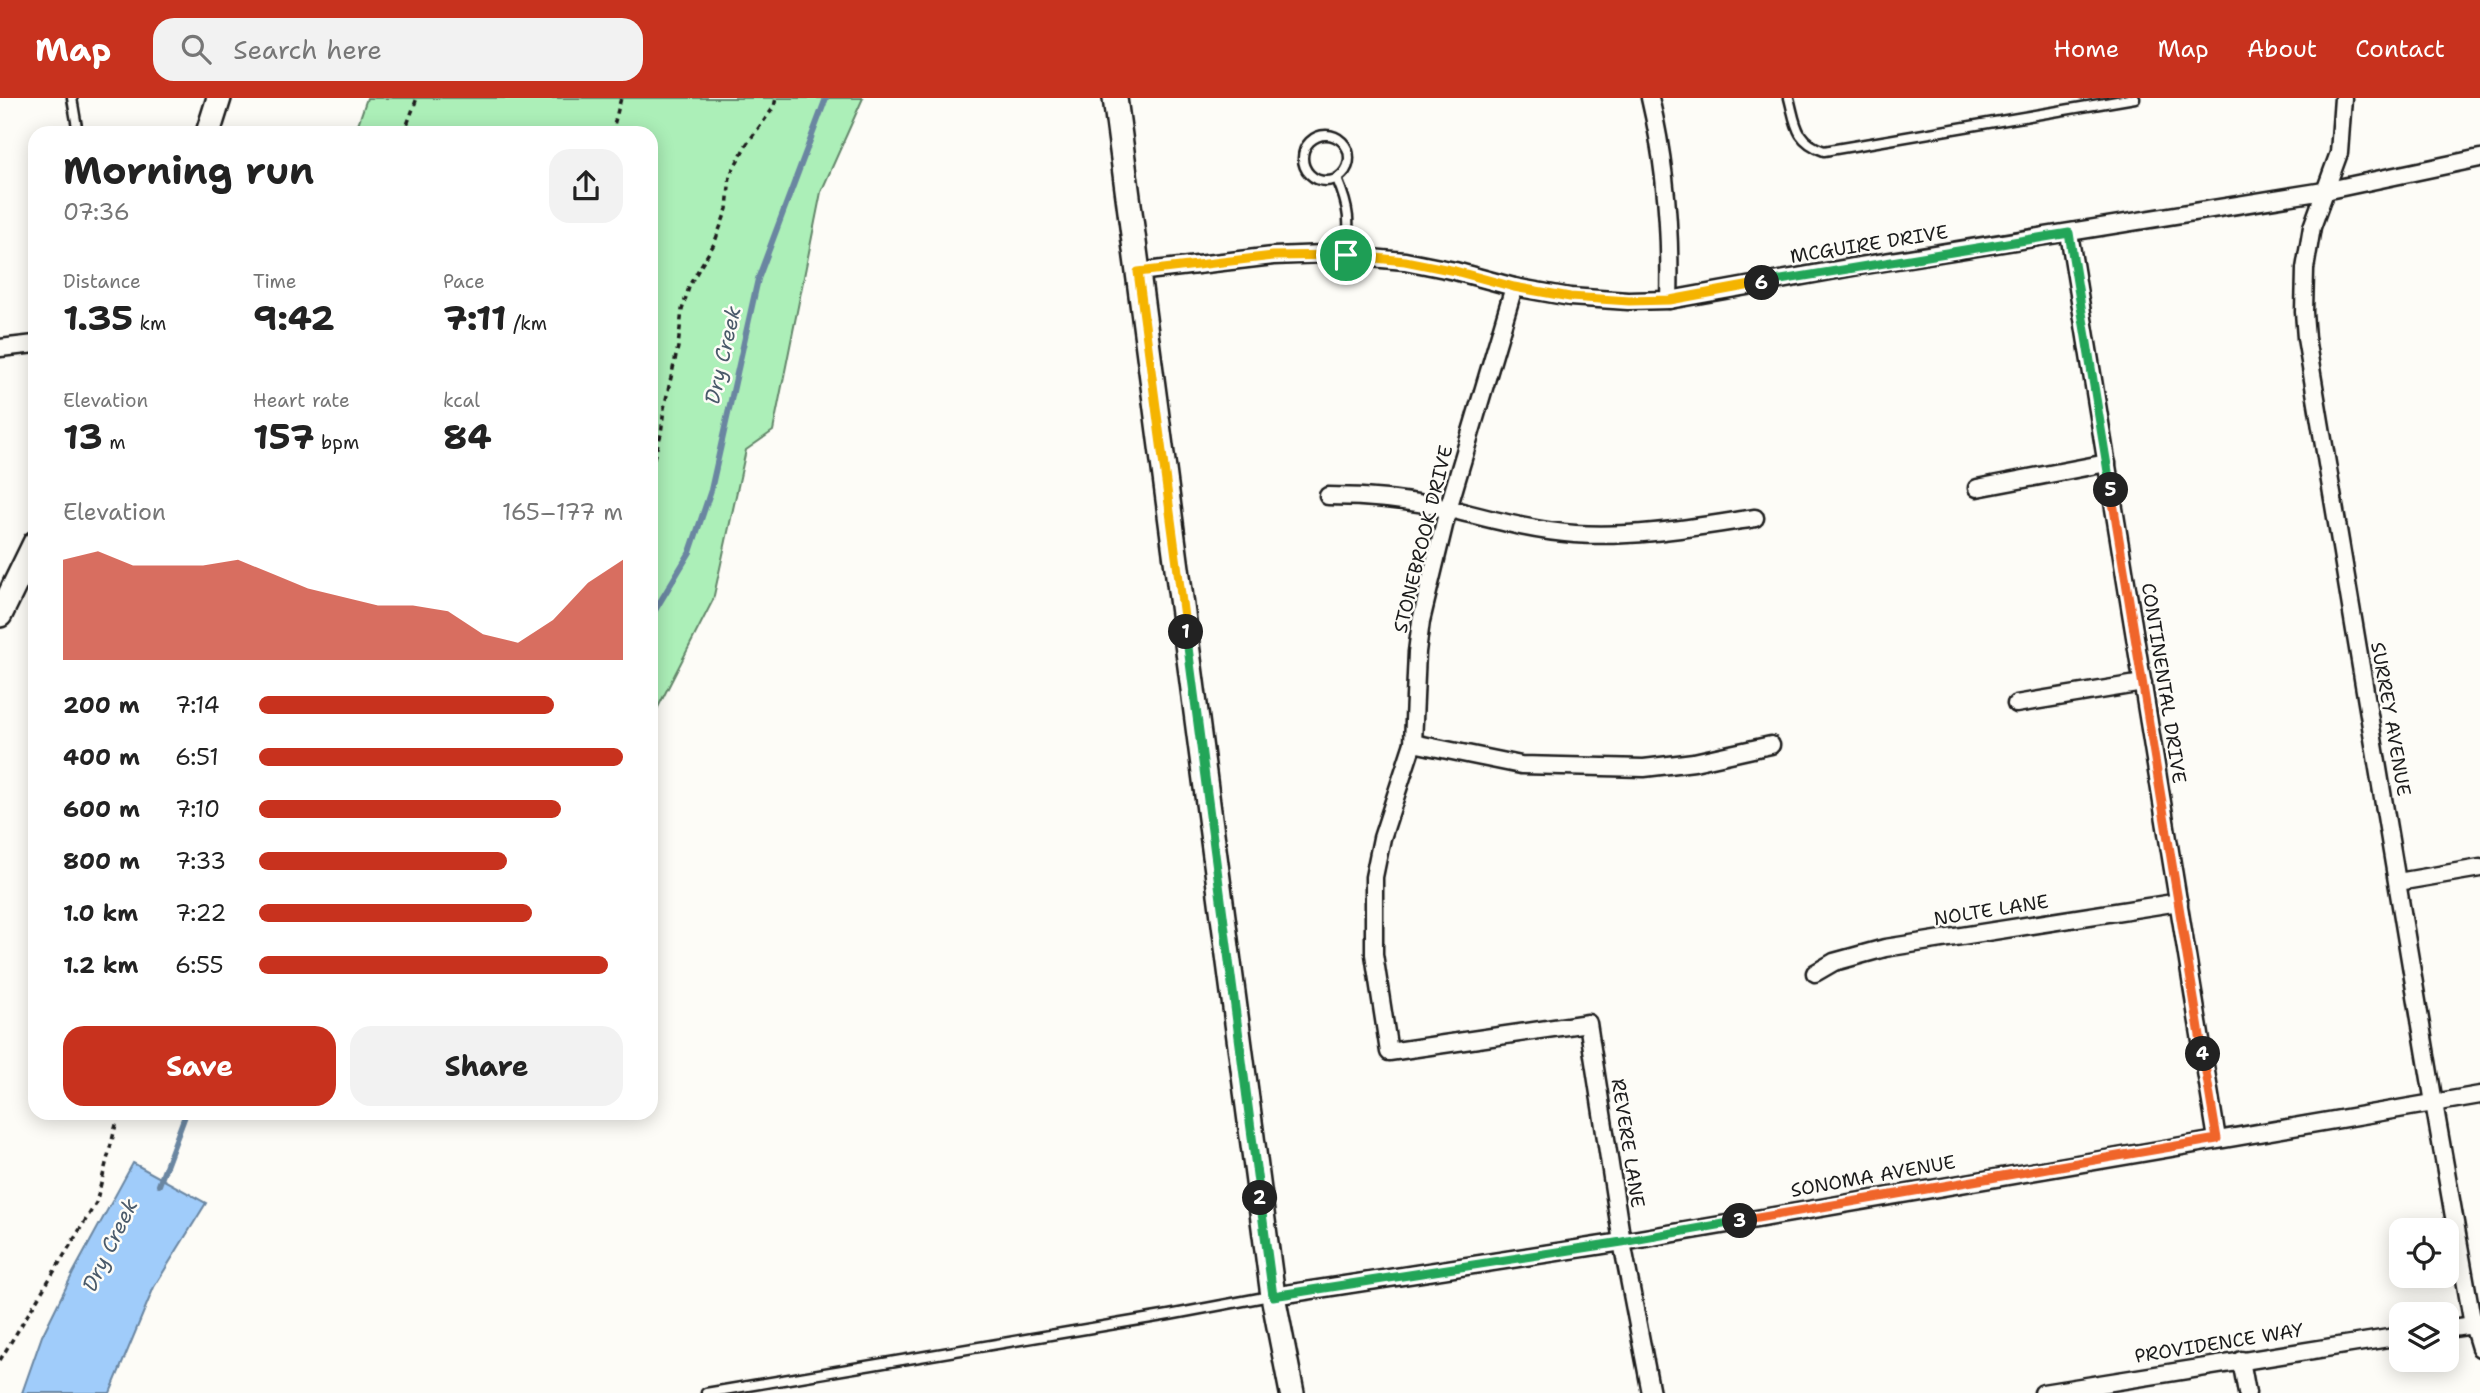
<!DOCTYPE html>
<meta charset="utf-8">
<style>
:root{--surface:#fff;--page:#f2f2f2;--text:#222;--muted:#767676;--accent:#c8321e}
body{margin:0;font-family:"Shantell Sans",sans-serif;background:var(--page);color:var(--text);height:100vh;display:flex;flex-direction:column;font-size:26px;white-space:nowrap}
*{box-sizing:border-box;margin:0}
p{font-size:23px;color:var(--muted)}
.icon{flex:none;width:38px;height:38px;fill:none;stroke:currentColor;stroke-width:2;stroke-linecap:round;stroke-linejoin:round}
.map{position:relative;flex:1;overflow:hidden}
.sheet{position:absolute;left:28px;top:28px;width:630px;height:994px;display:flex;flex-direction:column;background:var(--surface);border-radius:21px;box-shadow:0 4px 18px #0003}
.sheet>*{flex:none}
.fabs{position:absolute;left:2389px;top:1120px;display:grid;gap:14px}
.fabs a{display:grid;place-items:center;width:70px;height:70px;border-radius:14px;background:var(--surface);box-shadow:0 4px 18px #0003;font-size:35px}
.pin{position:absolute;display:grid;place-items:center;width:60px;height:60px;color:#fff;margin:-30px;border:4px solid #fff;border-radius:50%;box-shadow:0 2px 7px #0007}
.km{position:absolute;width:35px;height:35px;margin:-18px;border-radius:50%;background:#222;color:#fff;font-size:19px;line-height:35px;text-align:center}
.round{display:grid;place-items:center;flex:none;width:74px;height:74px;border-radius:21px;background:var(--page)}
.overview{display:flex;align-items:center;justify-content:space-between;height:119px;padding:0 35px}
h1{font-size:38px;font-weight:700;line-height:52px}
.metrics{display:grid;grid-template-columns:repeat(3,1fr);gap:10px;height:119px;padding:7px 35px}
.metrics div{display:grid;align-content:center}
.metrics b{font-size:35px;font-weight:700}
.metrics small{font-size:19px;font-weight:400}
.metrics p{font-size:19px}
.chart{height:196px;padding:14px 35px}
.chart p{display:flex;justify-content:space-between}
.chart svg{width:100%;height:126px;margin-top:7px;fill:var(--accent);opacity:.7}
.cta{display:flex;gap:14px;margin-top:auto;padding:14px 35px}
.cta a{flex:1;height:80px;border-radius:21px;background:var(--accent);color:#fff;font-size:28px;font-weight:700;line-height:80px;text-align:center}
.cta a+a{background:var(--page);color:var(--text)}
ul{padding:0 35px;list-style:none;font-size:23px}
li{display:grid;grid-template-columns:112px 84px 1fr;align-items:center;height:52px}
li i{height:18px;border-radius:9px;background:var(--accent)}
header{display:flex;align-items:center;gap:42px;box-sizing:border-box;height:98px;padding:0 35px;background:var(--accent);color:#fff}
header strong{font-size:33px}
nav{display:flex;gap:38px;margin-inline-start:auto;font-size:24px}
.search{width:490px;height:63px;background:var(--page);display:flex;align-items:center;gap:18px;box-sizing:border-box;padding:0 24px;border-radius:21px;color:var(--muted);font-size:26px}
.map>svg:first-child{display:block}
.green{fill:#acefb8;stroke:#64866a;stroke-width:2}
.water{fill:#a0ccfa;stroke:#6b86a1;stroke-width:2}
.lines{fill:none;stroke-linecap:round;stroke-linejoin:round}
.stream{stroke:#6b86a1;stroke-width:6}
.lane-casing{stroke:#1c1c1c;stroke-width:13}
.street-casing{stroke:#1c1c1c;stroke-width:21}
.secondary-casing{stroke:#1c1c1c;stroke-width:28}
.path{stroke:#1c1c1c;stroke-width:3.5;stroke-dasharray:5 5;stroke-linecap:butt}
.lane{stroke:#fdfcf7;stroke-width:8}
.street{stroke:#fdfcf7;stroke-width:16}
.secondary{stroke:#fdfcf7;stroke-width:23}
.split-1-casing{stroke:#fff;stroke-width:14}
.split-2-casing{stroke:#fff;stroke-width:14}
.split-3-casing{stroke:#fff;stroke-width:14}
.split-4-casing{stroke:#fff;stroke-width:14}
.split-5-casing{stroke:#fff;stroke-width:14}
.split-6-casing{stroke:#fff;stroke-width:14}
.split-7-casing{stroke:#fff;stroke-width:14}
.split-1{stroke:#f5b400;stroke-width:9}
.split-2{stroke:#22a559;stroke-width:9}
.split-3{stroke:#22a559;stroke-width:9}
.split-4{stroke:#f0652b;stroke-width:9}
.split-5{stroke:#f0652b;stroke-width:9}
.split-6{stroke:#22a559;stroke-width:9}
.split-7{stroke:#f5b400;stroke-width:9}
.labels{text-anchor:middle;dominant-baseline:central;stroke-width:5;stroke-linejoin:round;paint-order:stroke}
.street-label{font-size:19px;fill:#1c1c1c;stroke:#fdfcf7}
.water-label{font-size:21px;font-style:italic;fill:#4a5a6a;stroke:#fdfcf7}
</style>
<header>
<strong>Map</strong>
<div class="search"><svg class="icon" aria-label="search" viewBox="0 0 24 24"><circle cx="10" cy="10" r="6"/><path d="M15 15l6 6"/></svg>Search here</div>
<nav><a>Home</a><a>Map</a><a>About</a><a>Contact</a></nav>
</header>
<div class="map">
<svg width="2480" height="1295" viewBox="0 0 2480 1295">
<rect width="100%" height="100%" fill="#fdfcf7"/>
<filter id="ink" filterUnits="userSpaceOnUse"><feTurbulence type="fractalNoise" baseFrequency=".0143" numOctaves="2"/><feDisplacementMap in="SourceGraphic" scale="14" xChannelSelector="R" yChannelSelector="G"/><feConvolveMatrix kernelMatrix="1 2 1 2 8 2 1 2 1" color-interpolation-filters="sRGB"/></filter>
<g filter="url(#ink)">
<path class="green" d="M367,0H863L821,94L773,333L746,352L713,502L651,623V35H355Z"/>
<path class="water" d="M133,1065L206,1105L154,1189L110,1295H22L42,1238L73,1175Z"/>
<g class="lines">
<g class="stream">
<path d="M651,519L690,454L711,392L758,181L826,0"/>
<path d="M159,1087L186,1015"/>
</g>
<g class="lane-casing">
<g id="lane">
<path d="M72,0L78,35"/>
<path d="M1789,0C1796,26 1795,43 1824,53L2135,0"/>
<circle cx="1326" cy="60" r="23"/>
<path d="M1337,81C1350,112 1350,124 1346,157"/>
<path d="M706,1295L1169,1217L1270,1198"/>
</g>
</g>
<g class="street-casing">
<g id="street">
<path d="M1650,0C1666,67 1671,134 1669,202"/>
<path d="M2343,0L2339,55L2312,129L2305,171L2304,214L2306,240L2434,1005L2473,1227L2480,1250"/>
<path d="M2069,135L2217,1041"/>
<path d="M1138,174L1273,158L1324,156L1405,163L1455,173L1514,189L1570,199L1628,203L1669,202L1853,169L2324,93L2480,60"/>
<path d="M1514,189L1448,411L1421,523L1417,554L1413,645L1382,740L1374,779V856L1389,954L1588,925L1622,1144L1651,1295"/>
<path d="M0,250L35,246"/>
<path d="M1977,390L2107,365"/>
<path d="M1328,398C1369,398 1409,402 1450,411C1491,421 1532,433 1575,436C1636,440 1695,429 1755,420"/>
<path d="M2016,606L2143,585"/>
<path d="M1413,645L1521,667L1644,670L1694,664L1771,647"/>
<path d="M2398,784L2480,770"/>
<path d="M1815,875L1834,864L1885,850L2179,804"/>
<path d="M1273,1198L1622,1144L2480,997"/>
<path d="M2446,1231L2473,1227"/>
<path d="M2241,1262L2247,1295"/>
<path d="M2043,1295L2401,1238"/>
</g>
</g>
<g class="secondary-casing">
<g id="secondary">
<path d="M1115,0L1273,1198L1292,1295"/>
<path d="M208,35L219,0"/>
<path d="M0,517L35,445"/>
</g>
</g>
<g class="path">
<path d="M404,35L417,0"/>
<path d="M612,35L621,0"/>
<path d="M651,370L661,336L664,310L678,249L682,212L690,186L714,146L727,111L730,77L746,47L774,9L776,0"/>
<path d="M0,1262L96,1105L119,1015"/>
</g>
<use href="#lane" class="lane"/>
<use href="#street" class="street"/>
<use href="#secondary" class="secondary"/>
</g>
</g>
<g class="lines" filter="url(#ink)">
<g class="split-1-casing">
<path id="split-1" d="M1186,534L1138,174L1273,158L1346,157"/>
</g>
<g class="split-2-casing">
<path id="split-2" d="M1186,534L1260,1100"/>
</g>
<g class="split-3-casing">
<path id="split-3" d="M1260,1100L1273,1198L1622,1144L1740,1123"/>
</g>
<g class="split-4-casing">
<path id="split-4" d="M1740,1123L2217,1041L2203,956"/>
</g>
<g class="split-5-casing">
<path id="split-5" d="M2111,392L2203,956"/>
</g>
<g class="split-6-casing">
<path id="split-6" d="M1762,185L2069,135L2111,392"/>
</g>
<g class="split-7-casing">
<path id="split-7" d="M1346,157L1405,163L1455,173L1514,189L1570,199L1629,203L1670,202L1762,185"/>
</g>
<use href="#split-1" class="split-1"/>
<use href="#split-2" class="split-2"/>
<use href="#split-3" class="split-3"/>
<use href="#split-4" class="split-4"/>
<use href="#split-5" class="split-5"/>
<use href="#split-6" class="split-6"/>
<use href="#split-7" class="split-7"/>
</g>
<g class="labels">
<g class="street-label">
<text transform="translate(1869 146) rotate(-9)">MCGUIRE DRIVE</text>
<text transform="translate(1423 441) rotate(-76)">STONEBROOK DRIVE</text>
<text transform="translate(2164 585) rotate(81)">CONTINENTAL DRIVE</text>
<text transform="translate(2391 621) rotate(80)">SURREY AVENUE</text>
<text transform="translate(1991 812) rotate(-9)">NOLTE LANE</text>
<text transform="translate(1628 1045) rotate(81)">REVERE LANE</text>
<text transform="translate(1873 1078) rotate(-10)">SONOMA AVENUE</text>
<text transform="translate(2219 1245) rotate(-9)">PROVIDENCE WAY</text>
</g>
<g class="water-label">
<text transform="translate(723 257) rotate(-77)">Dry Creek</text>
<text transform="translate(110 1147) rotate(-64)">Dry Creek</text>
</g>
</g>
</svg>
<div class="fabs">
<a><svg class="icon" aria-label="locate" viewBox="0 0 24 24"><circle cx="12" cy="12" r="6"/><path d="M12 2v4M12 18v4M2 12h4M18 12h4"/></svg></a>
<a><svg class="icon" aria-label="layers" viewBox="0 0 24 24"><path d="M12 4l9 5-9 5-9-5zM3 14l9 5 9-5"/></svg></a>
</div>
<div class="pin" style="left:1346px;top:157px;background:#1e9e55"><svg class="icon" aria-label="arrive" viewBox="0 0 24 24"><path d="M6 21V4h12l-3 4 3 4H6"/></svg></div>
<b class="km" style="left:1186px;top:534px">1</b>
<b class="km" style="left:1260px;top:1100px">2</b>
<b class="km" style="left:1740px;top:1123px">3</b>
<b class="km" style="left:2203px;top:956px">4</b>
<b class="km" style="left:2111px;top:392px">5</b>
<b class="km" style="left:1762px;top:185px">6</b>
<section class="sheet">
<div class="overview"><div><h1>Morning run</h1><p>07:36</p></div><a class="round"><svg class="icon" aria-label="share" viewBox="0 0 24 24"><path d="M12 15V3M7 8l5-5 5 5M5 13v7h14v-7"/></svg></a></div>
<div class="metrics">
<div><p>Distance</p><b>1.35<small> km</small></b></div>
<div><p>Time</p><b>9:42</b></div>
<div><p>Pace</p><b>7:11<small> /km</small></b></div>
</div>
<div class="metrics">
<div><p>Elevation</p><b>13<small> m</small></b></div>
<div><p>Heart rate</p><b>157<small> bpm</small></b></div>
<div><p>kcal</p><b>84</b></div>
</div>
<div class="chart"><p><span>Elevation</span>165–177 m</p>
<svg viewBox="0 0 160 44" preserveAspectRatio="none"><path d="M0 44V9L10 6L20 11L30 11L40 11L50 9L60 14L70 19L80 22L90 25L100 25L110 27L120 35L130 38L140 30L150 17L160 9V44z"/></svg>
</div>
<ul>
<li><b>200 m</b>7:14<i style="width:81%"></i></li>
<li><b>400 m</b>6:51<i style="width:100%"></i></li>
<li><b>600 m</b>7:10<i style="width:83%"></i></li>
<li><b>800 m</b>7:33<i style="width:68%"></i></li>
<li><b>1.0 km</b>7:22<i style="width:75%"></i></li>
<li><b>1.2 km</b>6:55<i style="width:96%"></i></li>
</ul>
<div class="cta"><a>Save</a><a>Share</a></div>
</section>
</div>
